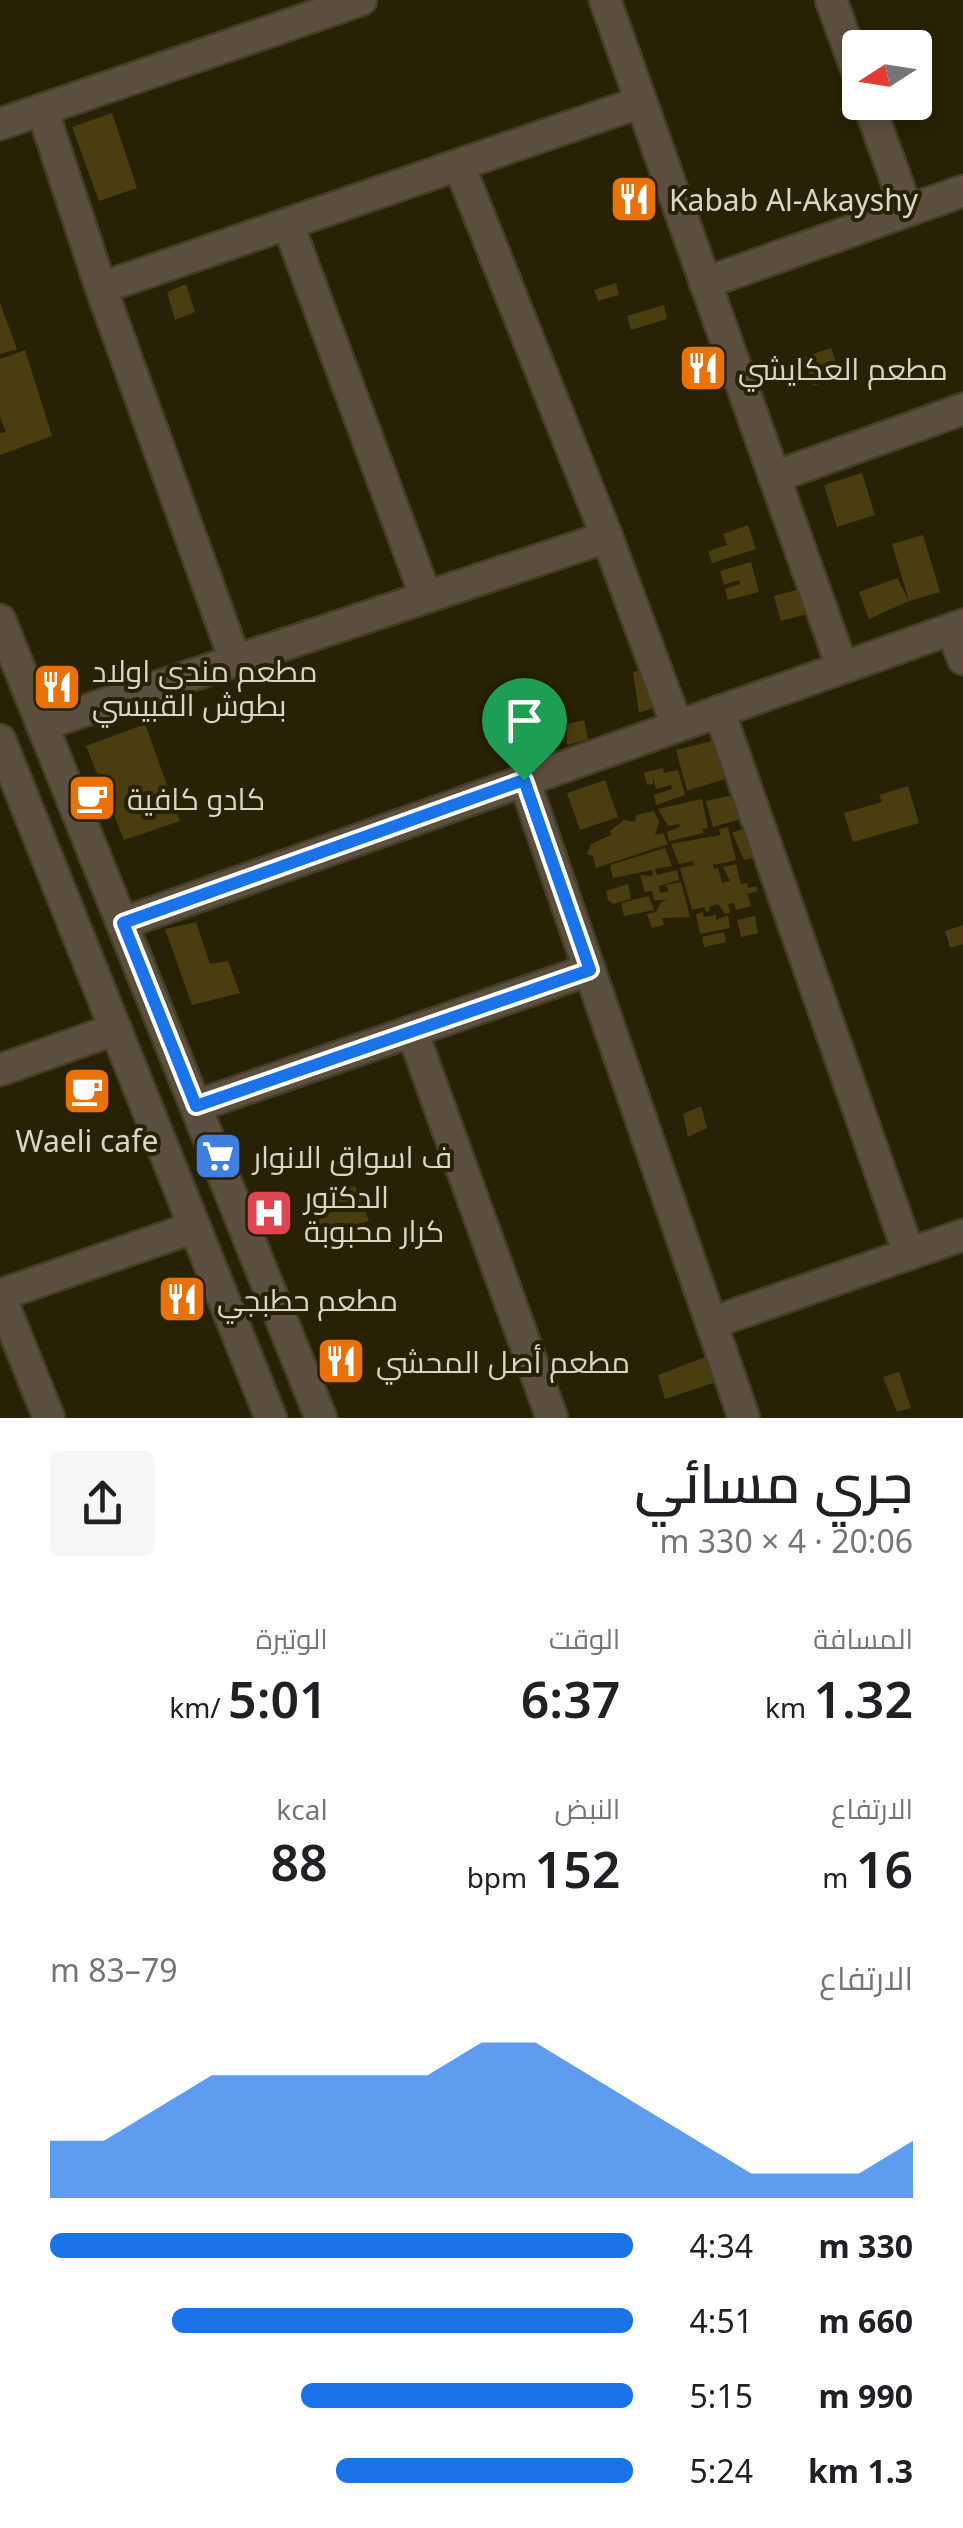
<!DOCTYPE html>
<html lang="ar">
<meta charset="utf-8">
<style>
:root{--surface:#fff;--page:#f6f6f6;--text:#202124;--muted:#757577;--accent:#1a73e8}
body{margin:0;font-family:"Noto Sans",Cairo,sans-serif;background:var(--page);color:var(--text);direction:rtl;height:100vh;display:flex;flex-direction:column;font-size:38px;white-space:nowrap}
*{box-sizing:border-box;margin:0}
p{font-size:32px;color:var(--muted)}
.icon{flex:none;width:55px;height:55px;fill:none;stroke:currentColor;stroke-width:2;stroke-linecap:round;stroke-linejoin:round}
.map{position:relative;height:1418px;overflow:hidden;direction:ltr}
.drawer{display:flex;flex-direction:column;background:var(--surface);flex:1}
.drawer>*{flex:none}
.needle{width:65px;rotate:258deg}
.controls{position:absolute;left:842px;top:30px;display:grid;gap:20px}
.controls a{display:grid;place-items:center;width:90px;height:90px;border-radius:10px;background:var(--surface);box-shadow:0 5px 15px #0003;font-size:50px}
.pin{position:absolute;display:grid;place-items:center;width:85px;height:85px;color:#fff;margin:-102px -42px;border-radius:50% 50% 50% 0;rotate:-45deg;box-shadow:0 0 10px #0007}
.pin .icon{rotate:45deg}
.round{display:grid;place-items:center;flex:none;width:105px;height:105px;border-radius:10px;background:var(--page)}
.head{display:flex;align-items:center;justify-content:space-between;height:170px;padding:0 50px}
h1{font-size:55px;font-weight:600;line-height:75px}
.metrics{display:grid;grid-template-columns:repeat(3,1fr);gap:15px;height:170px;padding:10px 50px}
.metrics div{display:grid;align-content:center}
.metrics b{font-size:50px;font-weight:600}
.metrics small{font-size:28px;font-weight:400}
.metrics p{font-size:28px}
.chart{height:280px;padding:20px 50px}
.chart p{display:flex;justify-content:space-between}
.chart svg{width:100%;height:180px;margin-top:10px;fill:var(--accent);opacity:.7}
ul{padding:0 50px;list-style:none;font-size:32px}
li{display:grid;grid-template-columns:160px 120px 1fr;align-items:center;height:75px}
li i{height:25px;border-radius:12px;background:var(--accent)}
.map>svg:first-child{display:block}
.building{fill:#4a3e10}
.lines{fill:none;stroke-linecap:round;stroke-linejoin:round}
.minor-casing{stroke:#443e25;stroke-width:35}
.minor{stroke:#5c4f40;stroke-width:30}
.route-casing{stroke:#fff;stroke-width:20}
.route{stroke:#1a73e8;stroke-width:12}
.labels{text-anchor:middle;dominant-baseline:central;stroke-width:8;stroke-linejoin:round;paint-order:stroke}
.poi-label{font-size:30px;fill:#dad6c6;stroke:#282106;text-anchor:start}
</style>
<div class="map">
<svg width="963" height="1418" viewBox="0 0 963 1418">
<rect width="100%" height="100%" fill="#282106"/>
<g class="building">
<path d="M112,113L137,188L99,201L72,127Z"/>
<path d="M616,283L619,295L598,301L594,290Z"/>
<path d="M186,284L195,312L175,320L167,292Z"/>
<path d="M0,303L17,349L0,354Z"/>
<path d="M664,305L667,319L631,330L627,316Z"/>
<path d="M831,348L841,377L813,386L804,357Z"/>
<path d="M25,350L52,436L0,455V433L6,432L0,417V359Z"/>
<path d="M862,473L875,515L837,527L824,485Z"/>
<path d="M748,525L756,549L712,563L708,551L727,545L723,534Z"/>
<path d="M923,535L940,592L909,601L892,544Z"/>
<path d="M751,562L759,592L728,600L725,589L740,584L739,580L724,585L720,571Z"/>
<path d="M897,578L909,601L869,619L859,592Z"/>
<path d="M804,588L811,613L781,621L774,596Z"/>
<path d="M646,669L658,706L639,713L633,672Z"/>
<path d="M584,720L588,739L567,745V724Z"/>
<path d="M145,724L180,821L124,840L86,746Z"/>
<path d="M716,740L728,778L687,791L676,750Z"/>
<path d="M663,768L664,773L678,770L685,795L656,805L654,795L672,789L671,785L656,789L653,778V784L647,785L644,773Z"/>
<path d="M605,780L618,817L580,830L567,793Z"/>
<path d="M908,786L919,823L853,842L844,813L882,802L879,795Z"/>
<path d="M733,795L734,801L742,799L748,817L713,827L706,801Z"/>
<path d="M702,799L708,828L702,829L704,833L669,841L667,832L680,827L679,824L668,826L658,809Z"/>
<path d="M654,811L659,822L655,835L663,833L668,844L596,868L593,856L587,854L591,844L611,835L610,831L624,820L635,822L636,815Z"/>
<path d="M728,827L736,860L713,865L714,869L718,868L722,883L730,881L723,867L736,864L741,884L747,883L748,888L756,886L758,891L747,894L751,906L736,910L734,903L728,904L730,913L725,914L718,904L709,907L710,911L706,912L704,907L692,910L680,868L694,865L693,861L679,864L671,844L720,835L719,829Z"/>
<path d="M744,828L747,841L752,839L756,857L744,860L732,833Z"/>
<path d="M665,848L672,866L655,869L657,875L677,870L679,880L659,886L660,893L669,891L666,885L681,882L690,917L662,918L664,925L652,928L647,914L656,912L661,902L668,900H654L652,891L645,892L640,875L653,876L652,870L613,878L610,865Z"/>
<path d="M628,884L631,899L613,904L608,900L606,891Z"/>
<path d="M649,896L654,910L624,916L621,903Z"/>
<path d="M703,912L704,917L716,915V920L728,915L730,928L700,934L696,914Z"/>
<path d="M755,916L758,933L741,937L737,920Z"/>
<path d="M196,922L210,964L228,961L240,993L192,1005L165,929Z"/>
<path d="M963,925V944L950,948L945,931Z"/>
<path d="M724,932L726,942L704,947L702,937Z"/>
<path d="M701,1106L707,1128L688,1137L683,1114Z"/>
<path d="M355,1186L369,1221L345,1228L347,1241L338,1243L336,1231L320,1235L305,1202Z"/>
<path d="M708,1356L716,1382L665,1399L658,1375Z"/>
<path d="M899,1372L911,1408L897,1412L883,1377Z"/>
</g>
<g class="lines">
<g class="minor-casing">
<g id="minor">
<path d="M605,0L842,667"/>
<path d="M831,0L860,79"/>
<path d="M868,102L907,210"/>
<path d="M42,109L101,288L235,660"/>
<path d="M0,124L361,0"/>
<path d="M459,165L607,537L677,726"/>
<path d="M288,224L426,597"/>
<path d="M705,283L963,191"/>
<path d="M101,288L641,102"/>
<path d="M774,477L963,409"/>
<path d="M0,620L321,1418"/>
<path d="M952,629L963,659"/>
<path d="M719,711L909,1254"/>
<path d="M42,725L607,537"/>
<path d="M0,740L271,1418"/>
<path d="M524,780L744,1418"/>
<path d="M123,923L963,625"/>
<path d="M412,1031L552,1418"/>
<path d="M0,1070L116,1029"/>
<path d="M196,1106L589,970"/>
<path d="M0,1295L195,1227"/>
<path d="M0,1296L49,1418"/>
<path d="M711,1323L963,1235"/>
</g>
</g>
<use href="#minor" class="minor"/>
</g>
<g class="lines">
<g class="route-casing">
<path id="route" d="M524,780L590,970L196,1106L123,923Z"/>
</g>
<use href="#route" class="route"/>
</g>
<defs>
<g id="restaurant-square" transform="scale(2.5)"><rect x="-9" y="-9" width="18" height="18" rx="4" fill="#e8710a" stroke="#282106"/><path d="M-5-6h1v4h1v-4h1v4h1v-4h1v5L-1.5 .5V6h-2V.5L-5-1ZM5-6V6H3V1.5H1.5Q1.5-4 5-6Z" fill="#fff"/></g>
<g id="cafe-square" transform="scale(2.5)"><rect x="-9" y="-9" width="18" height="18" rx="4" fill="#e8710a" stroke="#282106"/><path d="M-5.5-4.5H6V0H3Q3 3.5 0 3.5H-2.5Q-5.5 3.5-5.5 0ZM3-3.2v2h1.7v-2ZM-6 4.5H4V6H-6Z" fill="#fff"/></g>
<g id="supermarket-square" transform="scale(2.5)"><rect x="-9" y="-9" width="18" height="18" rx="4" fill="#3f7fe0" stroke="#282106"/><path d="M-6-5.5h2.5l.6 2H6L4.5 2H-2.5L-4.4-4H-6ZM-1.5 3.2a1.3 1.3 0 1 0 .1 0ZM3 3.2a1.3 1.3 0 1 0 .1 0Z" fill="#fff"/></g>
<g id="hospital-square" transform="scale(2.5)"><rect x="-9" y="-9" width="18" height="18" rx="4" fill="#e0444e" stroke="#282106"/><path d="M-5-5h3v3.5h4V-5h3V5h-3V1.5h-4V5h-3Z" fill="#fff"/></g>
</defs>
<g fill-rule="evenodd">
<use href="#restaurant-square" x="634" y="199"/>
<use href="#restaurant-square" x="703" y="368"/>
<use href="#restaurant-square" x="57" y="687"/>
<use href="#cafe-square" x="92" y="798"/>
<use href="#cafe-square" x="87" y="1091"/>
<use href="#supermarket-square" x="218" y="1156"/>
<use href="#hospital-square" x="269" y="1213"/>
<use href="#restaurant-square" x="182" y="1299"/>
<use href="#restaurant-square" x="341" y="1361"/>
</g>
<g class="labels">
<g class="poi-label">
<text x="669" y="199">Kabab Al-Akayshy</text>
<text x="738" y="368">مطعم العكايشي</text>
<text x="92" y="670">مطعم مندي اولاد<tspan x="92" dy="34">بطوش القبيسي</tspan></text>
<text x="127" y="798">كادو كافية</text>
<text x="87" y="1140" text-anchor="middle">Waeli cafe</text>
<text x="253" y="1156">ف اسواق الانوار</text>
<text x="304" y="1196">الدكتور<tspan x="304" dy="34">كرار محبوبة</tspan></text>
<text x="217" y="1299">مطعم حطبجي</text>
<text x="376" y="1361">مطعم أصل المحشي</text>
</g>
</g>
</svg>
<div class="controls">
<a><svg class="needle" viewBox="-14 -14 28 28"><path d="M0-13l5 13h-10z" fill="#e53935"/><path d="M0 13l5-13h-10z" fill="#757577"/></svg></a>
</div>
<div class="pin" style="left:524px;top:780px;background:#1e9e55"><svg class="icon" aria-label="arrive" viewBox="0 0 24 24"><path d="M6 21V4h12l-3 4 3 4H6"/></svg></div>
</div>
<section class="drawer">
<div class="head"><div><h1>جري مسائي</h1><p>20:06 · 4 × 330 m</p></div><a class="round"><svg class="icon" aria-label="share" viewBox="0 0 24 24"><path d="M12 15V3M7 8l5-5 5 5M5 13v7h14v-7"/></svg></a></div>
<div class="metrics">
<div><p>المسافة</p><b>1.32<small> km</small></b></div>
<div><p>الوقت</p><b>6:37</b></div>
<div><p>الوتيرة</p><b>5:01<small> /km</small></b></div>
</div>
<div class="metrics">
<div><p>الارتفاع</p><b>16<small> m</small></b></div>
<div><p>النبض</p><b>152<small> bpm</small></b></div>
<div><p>kcal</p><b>88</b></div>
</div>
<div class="chart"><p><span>الارتفاع</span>79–83 m</p>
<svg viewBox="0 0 160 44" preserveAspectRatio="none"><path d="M0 44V30L10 30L20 22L30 14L40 14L50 14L60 14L70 14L80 6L90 6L100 14L110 22L120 30L130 38L140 38L150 38L160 30V44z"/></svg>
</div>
<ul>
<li><b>330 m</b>4:34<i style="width:100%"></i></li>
<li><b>660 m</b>4:51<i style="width:79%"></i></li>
<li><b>990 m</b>5:15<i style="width:57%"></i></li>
<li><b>1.3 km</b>5:24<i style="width:51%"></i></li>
</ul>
</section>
